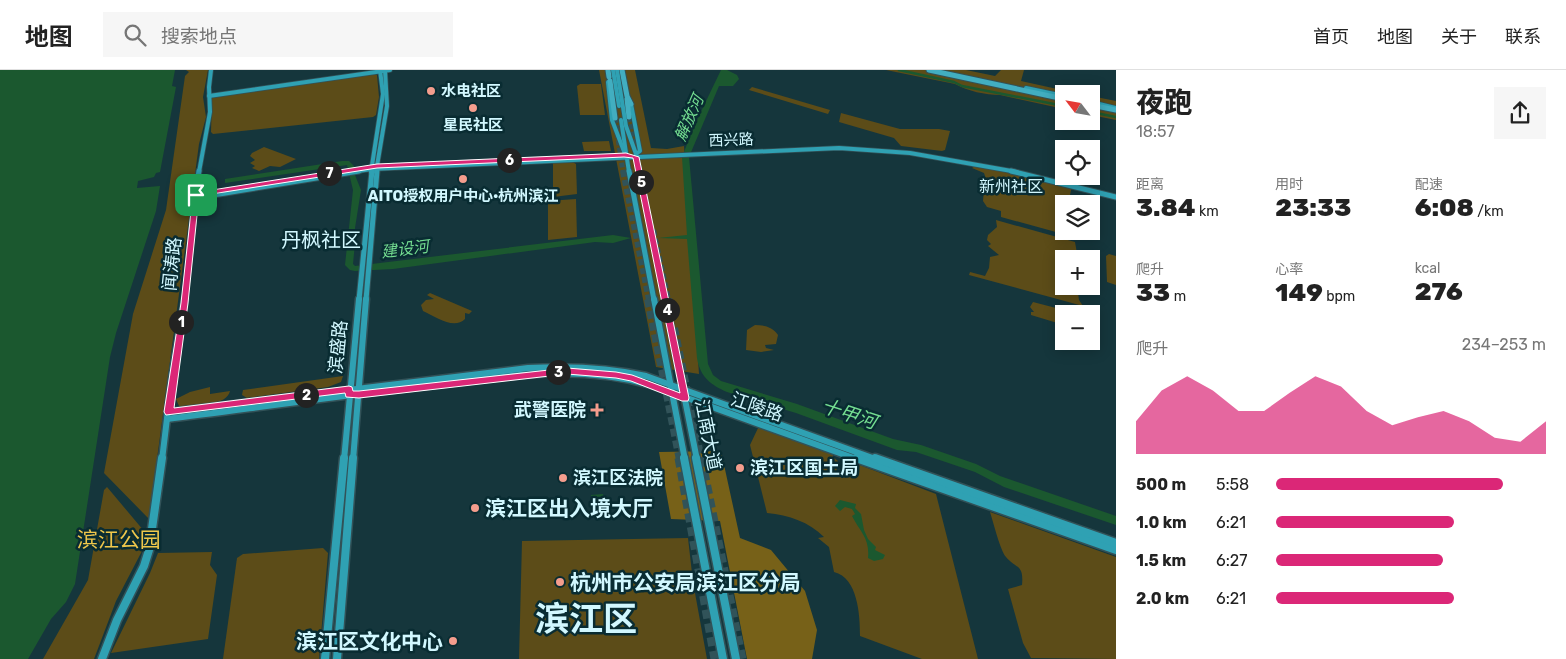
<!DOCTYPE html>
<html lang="zh">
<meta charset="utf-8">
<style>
:root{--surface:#fff;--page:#f6f6f6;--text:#222;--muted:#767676;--line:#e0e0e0;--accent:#db2777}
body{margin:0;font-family:Rubik,"Noto Sans SC",sans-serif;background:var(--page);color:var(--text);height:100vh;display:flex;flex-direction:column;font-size:19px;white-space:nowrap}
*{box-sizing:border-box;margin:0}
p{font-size:16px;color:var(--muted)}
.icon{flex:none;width:28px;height:28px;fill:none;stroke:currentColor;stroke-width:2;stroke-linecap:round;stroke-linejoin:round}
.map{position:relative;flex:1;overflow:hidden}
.sheet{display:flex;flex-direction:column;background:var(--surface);width:450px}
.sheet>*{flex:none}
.needle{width:32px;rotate:301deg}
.tools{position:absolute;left:1055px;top:15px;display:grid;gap:10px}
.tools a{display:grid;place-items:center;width:45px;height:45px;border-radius:0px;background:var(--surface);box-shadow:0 2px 12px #0003;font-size:25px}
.pin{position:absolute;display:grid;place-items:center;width:42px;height:42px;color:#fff;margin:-21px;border-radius:10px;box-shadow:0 2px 8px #0006}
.km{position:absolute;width:25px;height:25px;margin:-12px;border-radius:50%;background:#222;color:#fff;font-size:14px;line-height:25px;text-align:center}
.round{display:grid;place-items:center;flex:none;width:52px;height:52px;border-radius:0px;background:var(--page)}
.overview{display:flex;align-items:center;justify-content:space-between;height:85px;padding:0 20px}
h1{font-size:28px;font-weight:800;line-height:38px}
.stats{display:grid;grid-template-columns:repeat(3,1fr);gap:8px;height:85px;padding:5px 20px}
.stats div{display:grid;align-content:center}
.stats b{font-size:25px;font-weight:800}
.stats small{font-size:14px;font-weight:400}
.stats p{font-size:14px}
.chart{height:140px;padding:10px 20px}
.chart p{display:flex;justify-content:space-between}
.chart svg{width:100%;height:90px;margin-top:5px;fill:var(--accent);opacity:.7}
ul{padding:0 20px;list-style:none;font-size:16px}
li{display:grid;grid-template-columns:80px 60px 1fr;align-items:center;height:38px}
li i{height:12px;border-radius:6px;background:var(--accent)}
header{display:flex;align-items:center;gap:30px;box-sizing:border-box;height:70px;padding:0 25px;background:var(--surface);border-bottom:1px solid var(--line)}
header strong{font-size:24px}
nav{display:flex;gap:28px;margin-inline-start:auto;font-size:18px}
.search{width:350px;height:45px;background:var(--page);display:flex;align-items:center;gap:12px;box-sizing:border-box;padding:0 18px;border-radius:0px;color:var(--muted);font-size:19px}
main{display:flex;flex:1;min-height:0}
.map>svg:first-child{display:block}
.green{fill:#5c4c18}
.forest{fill:#776118}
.water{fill:#1b582f}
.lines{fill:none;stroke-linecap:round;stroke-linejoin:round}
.canal{stroke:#1b582f;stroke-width:2.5}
.highway-tunnel-far3{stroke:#315359;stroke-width:5;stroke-dasharray:5 2.5;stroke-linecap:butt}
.highway-tunnel-far2{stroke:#315359;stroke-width:6;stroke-dasharray:6 3;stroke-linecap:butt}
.highway-tunnel-far1{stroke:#315359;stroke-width:8;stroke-dasharray:8 4;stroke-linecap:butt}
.highway-tunnel{stroke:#315359;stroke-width:9;stroke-dasharray:9 5;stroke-linecap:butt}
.major-far3-casing{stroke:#325258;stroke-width:5.5}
.major-far2-casing{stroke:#325258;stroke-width:7}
.major-far1-casing{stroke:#325258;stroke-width:9}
.major-casing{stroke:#325258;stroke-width:11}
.highway-casing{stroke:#325258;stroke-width:7}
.major-far3{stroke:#2fa1b3;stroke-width:4}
.major-far2{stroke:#2fa1b3;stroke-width:5}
.major-far1{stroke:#2fa1b3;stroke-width:6}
.major{stroke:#2fa1b3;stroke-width:8}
.highway{stroke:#42aec0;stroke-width:5}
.route{fill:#db2777;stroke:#fff;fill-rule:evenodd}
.poi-dot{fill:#f49d8d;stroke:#092c32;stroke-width:2}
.labels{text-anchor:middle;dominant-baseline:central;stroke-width:5;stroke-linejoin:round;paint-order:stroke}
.far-poi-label{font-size:15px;font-weight:bold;fill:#d2f8ff;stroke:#092c32}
.far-street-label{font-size:15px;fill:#d2f8ff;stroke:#092c32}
.far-water-label{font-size:16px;font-style:italic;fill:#74dd91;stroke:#092c32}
.far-neighbourhood-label{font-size:16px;fill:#d2f8ff;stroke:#092c32}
.street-label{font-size:18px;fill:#d2f8ff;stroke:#092c32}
.poi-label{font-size:18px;font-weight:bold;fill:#d2f8ff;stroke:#092c32;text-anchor:start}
.water-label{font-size:19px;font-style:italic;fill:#74dd91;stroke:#092c32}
.quarter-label{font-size:20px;fill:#d2f8ff;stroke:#092c32}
.near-poi-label{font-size:21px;font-weight:bold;fill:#d2f8ff;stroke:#092c32;text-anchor:start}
.near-park-label{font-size:21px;fill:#efc74b;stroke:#092c32}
.near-town-label{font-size:34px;font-weight:bold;fill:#d2f8ff;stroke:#092c32}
</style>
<header>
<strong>地图</strong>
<div class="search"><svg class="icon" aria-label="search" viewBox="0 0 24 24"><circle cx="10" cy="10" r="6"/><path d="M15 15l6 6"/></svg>搜索地点</div>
<nav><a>首页</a><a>地图</a><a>关于</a><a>联系</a></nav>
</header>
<main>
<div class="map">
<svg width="1116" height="589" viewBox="0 0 1116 589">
<rect width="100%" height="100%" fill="#15363c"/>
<g class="green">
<path d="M186,0H208L203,27L206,47L199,74L149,449L104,403L133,244L166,140L185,6L189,2Z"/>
<path d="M599,0H635L651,78L667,79L684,76L699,304L656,297Z"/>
<path d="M886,0H966L995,6L1001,0H1024L1021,11L1080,24H1064V39L1000,25C985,25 968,21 955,14Z"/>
<path d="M373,4L377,5L379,27L376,45L373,47L213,64L211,62L212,26Z"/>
<path d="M580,14H601L605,45H580L577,16Z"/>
<path d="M752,17L830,40L828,44L749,20Z"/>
<path d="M1091,26L1116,31V50L1091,45Z"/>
<path d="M841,43L900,59H939L950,61L945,80L942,81L901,76L894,68L839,52Z"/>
<path d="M609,71L611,81H584L582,72Z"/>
<path d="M264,77L296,89L280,97L270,96L259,101L252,98L255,96L250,93L255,90L250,86L252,83Z"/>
<path d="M571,91L576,94L577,124L553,127V92Z"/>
<path d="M975,96L996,98L1072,116L1070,125L1071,134H1064V161H1074V167L1001,147V141L987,137L983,131L985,106L984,103L972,98Z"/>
<path d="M576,129L577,167L548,170V131Z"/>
<path d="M996,150L1075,172L1078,189H1064V216H1077L1079,230L1083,236L969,205L970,202L985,206L989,198L990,187L999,185L988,176L991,174L987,170L988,165L997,157Z"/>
<path d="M1109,184L1116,186V215L1107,212L1106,186Z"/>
<path d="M430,223L472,241L469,244L465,243V249C454,260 436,247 423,241L421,235L426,230L434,229L427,225Z"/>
<path d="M1033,232L1079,244H1064V255L1031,245V242H1034L1030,237Z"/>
<path d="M755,255C764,255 773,257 778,265L776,274L765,275L766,278L774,280L761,282L746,280L747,260Z"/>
<path d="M343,306L341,312L328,317L247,328L242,325L243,320Z"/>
<path d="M210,317V324L230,321C227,336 197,334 183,336H179L176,329L190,322Z"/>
<path d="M759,356L833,384V387L838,391L836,404L846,408L848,396L857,394L936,424L978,589H922L860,566C860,545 858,508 834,502L829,477L818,468L824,467C809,452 789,445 767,443L750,375Z"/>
<path d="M107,417L144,461L142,481L116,531L94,589H43L88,510L104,420Z"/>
<path d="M990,442L1116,487V589L1031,588L1023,573L1008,519L1022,515C1024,494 1016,499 1006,487C1000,480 993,451 990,442Z"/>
<path d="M688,468L693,512L707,589H519L522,471Z"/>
<path d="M323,478L328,483L319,589H223L237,488L243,484Z"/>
<path d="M212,482L210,495L217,505L208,569L111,583L150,503L158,483Z"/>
</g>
<path class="forest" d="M721,381L740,468L771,480L805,521L817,560L812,589H747L720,451L671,449L659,382Z"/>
<g class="water">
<path d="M0,0H175L172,16L176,17L160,102L156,103L154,107L138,111L137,118L160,116L156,141L116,263L110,287L75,514L66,532L51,549L28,589H0Z"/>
<path d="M721,0H727L737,5L739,9L733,16H719L689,87L708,294L713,305L721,311L797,334L893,369L921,375L976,394L1000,406L1116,446V455L1004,417L975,402L916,382L897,380L796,343L727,322C711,315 700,307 697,288L687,169L658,168L687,165L682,87L695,54Z"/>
<path d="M342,91H349L354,96L355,105L361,120L355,158L356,163L353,194L355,196L613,165L631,168L613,173L595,172L393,199L355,201L350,200L345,195L353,120L347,95L225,113V109Z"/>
<path d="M603,424L608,447L595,449L591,425Z"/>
<path d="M840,430L856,434L855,438L861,444L864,460L868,469L876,477L875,480L885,485L883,489L874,491L868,488C870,468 860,462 852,446L855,444L852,439L845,437L840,441L835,436Z"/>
</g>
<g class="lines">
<g class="canal">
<path d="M899,0L954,12L962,16L1064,36"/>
<path d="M1091,42L1116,47"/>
</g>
<g class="highway-tunnel-far3">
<path d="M629,47L639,90"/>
<path d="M615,48L623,102"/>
</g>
<g class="highway-tunnel-far2">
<path d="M623,101L649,230"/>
<path d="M653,160L668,230"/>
</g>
<g class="highway-tunnel-far1">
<path d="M648,229L680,390"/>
<path d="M668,229L670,237"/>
<path d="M674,258L701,390"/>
</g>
<g class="highway-tunnel">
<path d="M679,388L715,589"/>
<path d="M701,388L742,589"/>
</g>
<g class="major-far3-casing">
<g id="major-far3">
<path d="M613,0L619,36"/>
<path d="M617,0L626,56L636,84L640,102"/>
<path d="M608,12L612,50L625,84"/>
<path d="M1026,18L1064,26"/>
<path d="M209,26L390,0"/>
<path d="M1091,32L1116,38"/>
<path d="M631,34L640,81L636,84"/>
<path d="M621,50L629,102"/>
<path d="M199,102L210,42L209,17L211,0"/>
<path d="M351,102L372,99L839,78L910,83L1017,102"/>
<path d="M371,102L383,24L380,0"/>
<path d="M376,102L387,36L385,0"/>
</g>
</g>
<g class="major-far2-casing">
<g id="major-far2">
<path d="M629,101L654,230"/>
<path d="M639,101L665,230"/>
<path d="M1011,101L1116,127"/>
<path d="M195,128L359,101"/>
<path d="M185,230L194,132L199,101"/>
<path d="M359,230L372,101"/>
<path d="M366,230L377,101"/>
</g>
</g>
<g class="major-far1-casing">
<g id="major-far1">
<path d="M654,229L685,390"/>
<path d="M665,229L697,390"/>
<path d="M169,342L528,298C568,296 607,297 646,306L878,390"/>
<path d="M167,349C253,338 339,326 426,316C505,307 572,293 651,315L859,390"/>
<path d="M162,390L172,307L185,229"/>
<path d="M344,390L359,229"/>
<path d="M353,390L366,229"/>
</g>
</g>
<g class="major-casing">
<g id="major">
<path d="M684,388L723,589"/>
<path d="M696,388L736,589"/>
<path d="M856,388L1116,480"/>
<path d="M875,388L1116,473"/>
<path d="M102,589L117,550L144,496L149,480L162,388"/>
<path d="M325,589L344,388"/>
<path d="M337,589L353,388"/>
</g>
</g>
<g class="highway-casing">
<g id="highway">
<path d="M608,0L609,7"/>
<path d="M622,0L627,26L631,34"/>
<path d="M929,0L1064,29"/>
<path d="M610,11L615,48"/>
<path d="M627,29L629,47"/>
<path d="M1091,35L1116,40"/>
</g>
</g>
<use href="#major-far3" class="major-far3"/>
<use href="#major-far2" class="major-far2"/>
<use href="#major-far1" class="major-far1"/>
<use href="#major" class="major"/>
<use href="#highway" class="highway"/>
</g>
<path class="route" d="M626,83L639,87L689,328L688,331H682L631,311L616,308L567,304L359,328L346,327L345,323L166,345L164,342L181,233L193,123L377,94ZM624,87L633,88L680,323L632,305L616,302L567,298L359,321H353L352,317L349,316L174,338L188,233L199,126L377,98Z"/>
<g class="poi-dot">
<circle cx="431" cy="21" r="5"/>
<circle cx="473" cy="38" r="5"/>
<circle cx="463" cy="109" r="5"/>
<path d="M594.5 332.5h5v5h5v5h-5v5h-5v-5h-5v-5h5z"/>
<circle cx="740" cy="398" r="5"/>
<circle cx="563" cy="408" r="5"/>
<circle cx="475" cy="438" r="5"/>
<circle cx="560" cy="512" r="5"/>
<circle cx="453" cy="571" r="5"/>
</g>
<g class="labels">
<g class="far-poi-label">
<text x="441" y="21" text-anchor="start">水电社区</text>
<text x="473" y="55">星民社区</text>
<text x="463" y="126">AITO授权用户中心·杭州滨江</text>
</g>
<g class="far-street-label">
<text transform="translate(731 70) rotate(-2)">西兴路</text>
</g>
<g class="far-water-label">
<text transform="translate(689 48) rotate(-66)">解放河</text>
<text transform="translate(405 179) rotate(-7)">建设河</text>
</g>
<g class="far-neighbourhood-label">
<text x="1011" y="116">新州社区</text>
</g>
<g class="street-label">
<text transform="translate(172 194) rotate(-84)">闻涛路</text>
<text transform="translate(338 277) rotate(-84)">滨盛路</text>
<text transform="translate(757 337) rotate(19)">江陵路</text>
<text transform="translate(708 365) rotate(79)">江南大道</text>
</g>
<g class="poi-label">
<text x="586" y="340" text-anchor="end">武警医院</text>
<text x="750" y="398">滨江区国土局</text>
<text x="573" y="408">滨江区法院</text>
</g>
<g class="water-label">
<text transform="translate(849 344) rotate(18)">十甲河</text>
</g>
<g class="quarter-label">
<text x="321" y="170">丹枫社区</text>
</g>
<g class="near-poi-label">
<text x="485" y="438">滨江区出入境大厅</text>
<text x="570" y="512">杭州市公安局滨江区分局</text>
<text x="443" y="571" text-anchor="end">滨江区文化中心</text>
</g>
<g class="near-park-label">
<text x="119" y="469">滨江公园</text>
</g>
<g class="near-town-label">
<text x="586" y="549">滨江区</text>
</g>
</g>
</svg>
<div class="tools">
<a><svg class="needle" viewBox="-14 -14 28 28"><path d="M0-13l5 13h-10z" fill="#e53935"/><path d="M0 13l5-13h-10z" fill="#767676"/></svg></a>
<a><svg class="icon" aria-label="locate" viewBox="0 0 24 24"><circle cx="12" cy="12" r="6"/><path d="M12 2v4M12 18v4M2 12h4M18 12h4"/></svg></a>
<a><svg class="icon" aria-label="layers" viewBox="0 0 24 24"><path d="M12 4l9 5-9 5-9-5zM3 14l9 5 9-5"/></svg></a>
<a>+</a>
<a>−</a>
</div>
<div class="pin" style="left:196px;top:125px;background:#1e9e55"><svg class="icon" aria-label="arrive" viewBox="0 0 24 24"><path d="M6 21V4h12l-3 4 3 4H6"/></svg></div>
<b class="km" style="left:181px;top:252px">1</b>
<b class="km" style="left:306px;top:325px">2</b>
<b class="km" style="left:558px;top:302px">3</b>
<b class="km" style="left:667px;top:240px">4</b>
<b class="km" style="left:641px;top:112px">5</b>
<b class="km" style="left:509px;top:90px">6</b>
<b class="km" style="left:329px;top:103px">7</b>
</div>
<section class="sheet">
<div class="overview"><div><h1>夜跑</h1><p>18:57</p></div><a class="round"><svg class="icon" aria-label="share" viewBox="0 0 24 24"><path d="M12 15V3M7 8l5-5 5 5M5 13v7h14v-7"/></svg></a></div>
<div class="stats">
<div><p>距离</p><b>3.84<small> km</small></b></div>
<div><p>用时</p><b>23:33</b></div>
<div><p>配速</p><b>6:08<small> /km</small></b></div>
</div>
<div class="stats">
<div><p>爬升</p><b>33<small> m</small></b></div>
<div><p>心率</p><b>149<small> bpm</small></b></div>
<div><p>kcal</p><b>276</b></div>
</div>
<div class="chart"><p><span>爬升</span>234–253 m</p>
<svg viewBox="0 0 160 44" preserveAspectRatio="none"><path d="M0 44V28L10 13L20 6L30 13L40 23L50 23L60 14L70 6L80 11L90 23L100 30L110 26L120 23L130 28L140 36L150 38L160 28V44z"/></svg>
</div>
<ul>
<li><b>500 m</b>5:58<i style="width:84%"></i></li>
<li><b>1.0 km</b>6:21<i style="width:66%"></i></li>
<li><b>1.5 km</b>6:27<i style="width:62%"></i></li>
<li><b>2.0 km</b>6:21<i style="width:66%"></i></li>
</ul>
</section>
</main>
